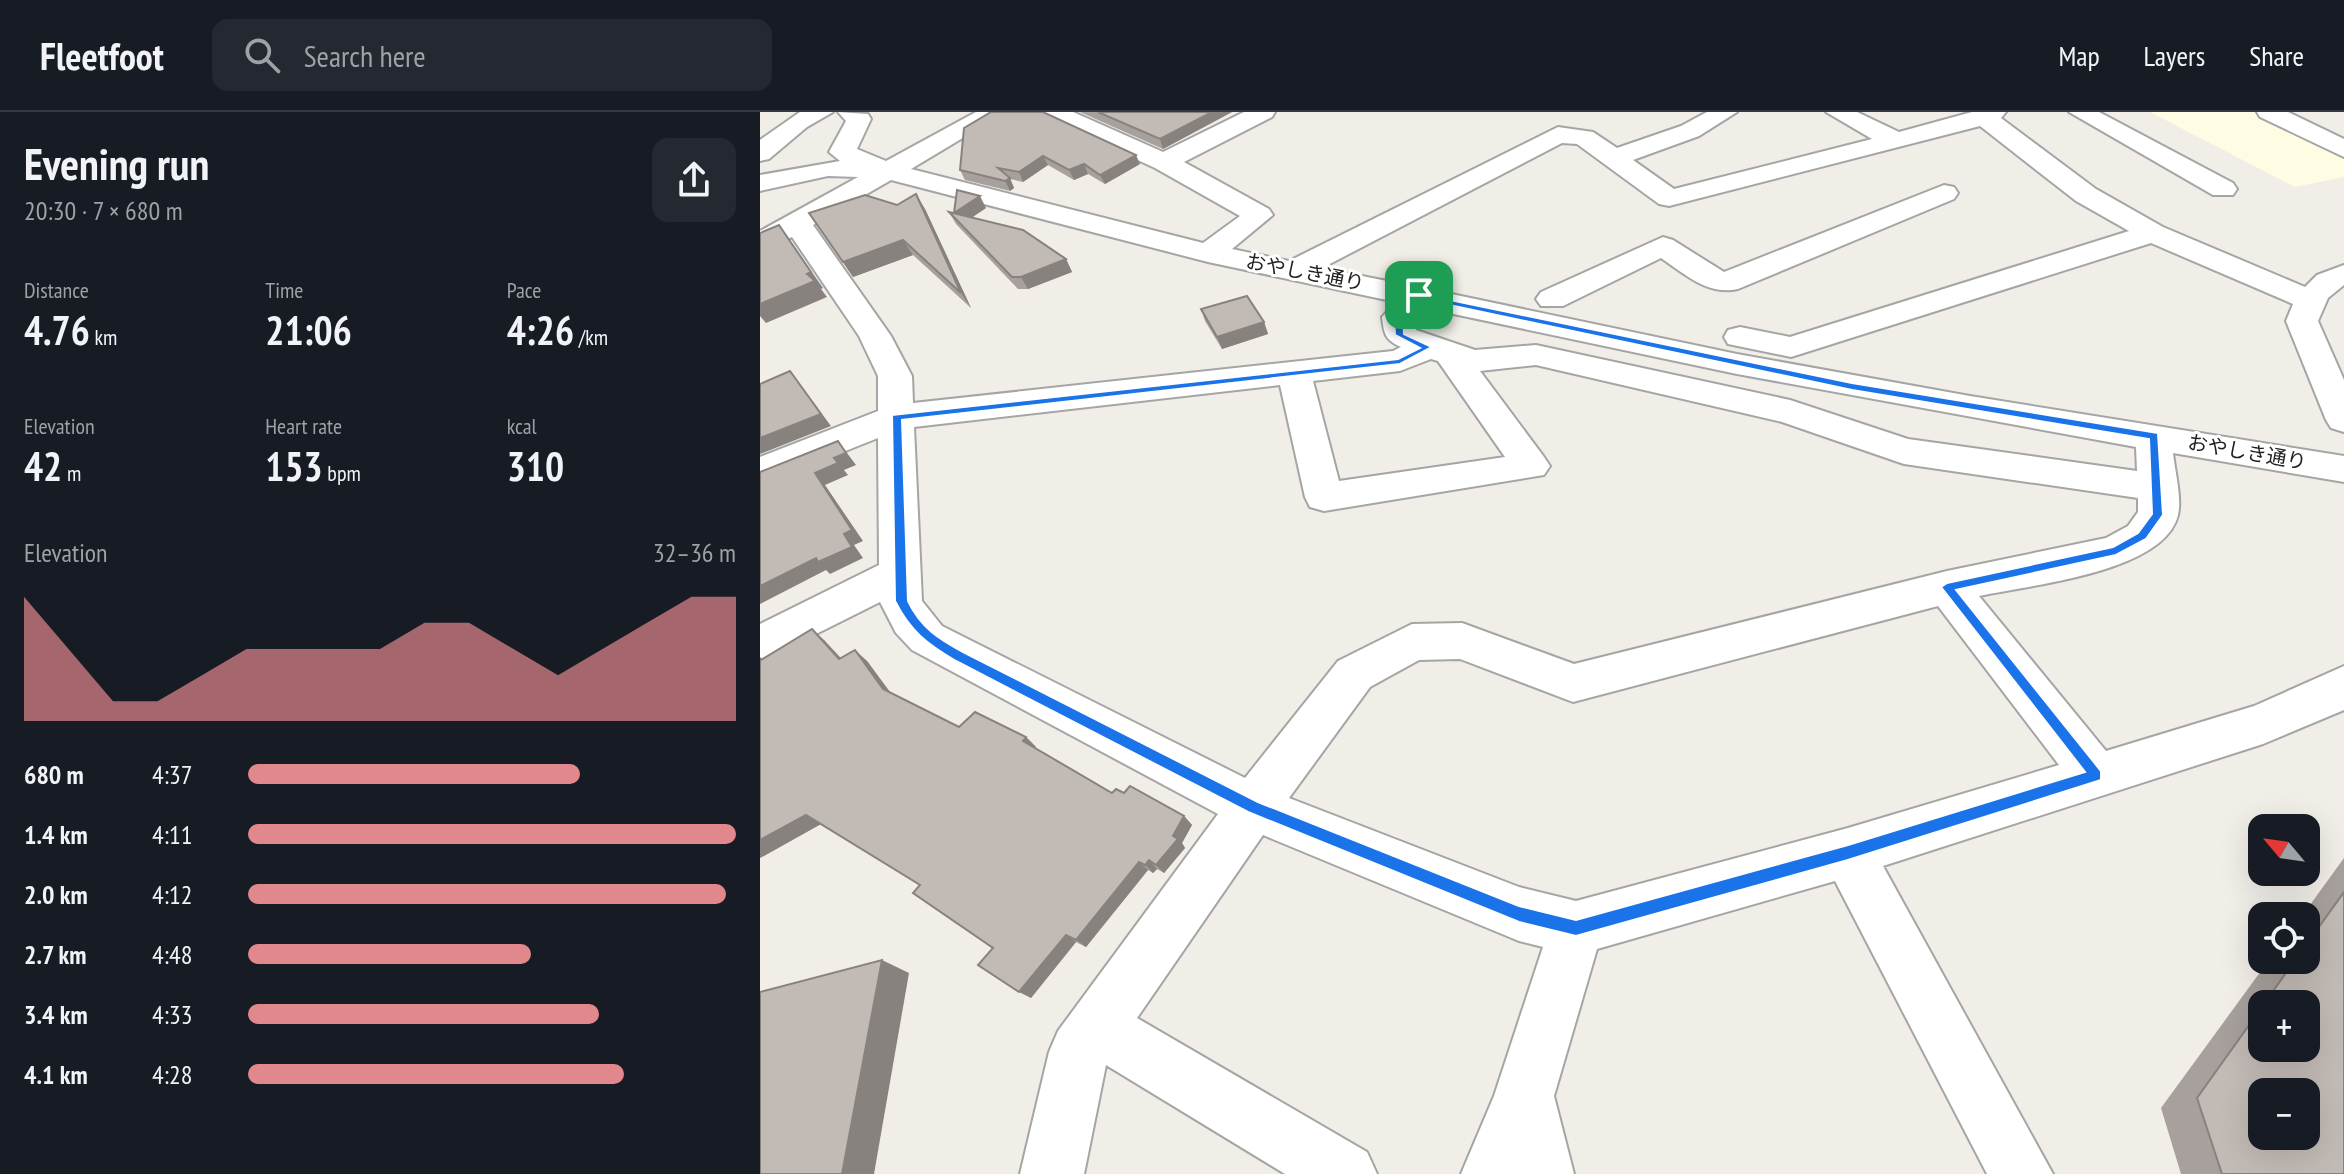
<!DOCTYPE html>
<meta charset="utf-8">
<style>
:root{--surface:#171b24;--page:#242831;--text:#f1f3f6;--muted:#9ea1a6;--line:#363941;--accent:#e1888d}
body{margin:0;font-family:"PT Sans Narrow","Noto Sans JP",sans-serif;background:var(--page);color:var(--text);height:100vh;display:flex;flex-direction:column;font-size:30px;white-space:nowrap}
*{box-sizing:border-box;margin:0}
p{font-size:26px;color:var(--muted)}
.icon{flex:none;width:44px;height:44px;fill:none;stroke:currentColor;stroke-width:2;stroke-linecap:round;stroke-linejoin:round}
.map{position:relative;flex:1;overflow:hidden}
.panel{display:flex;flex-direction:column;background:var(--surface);width:760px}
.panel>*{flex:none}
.needle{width:52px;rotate:299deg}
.fabs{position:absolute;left:1488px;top:702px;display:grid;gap:16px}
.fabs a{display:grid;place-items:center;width:72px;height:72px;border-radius:16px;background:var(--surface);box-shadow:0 8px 32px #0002;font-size:40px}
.pin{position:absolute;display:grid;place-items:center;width:68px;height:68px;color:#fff;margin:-34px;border-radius:16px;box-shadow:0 4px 12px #0006}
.round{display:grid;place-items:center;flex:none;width:84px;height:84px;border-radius:16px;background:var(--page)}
.summary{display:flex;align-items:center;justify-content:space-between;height:136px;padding:0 24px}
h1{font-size:44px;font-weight:600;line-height:60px}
.metrics{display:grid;grid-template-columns:repeat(3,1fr);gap:12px;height:136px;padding:8px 24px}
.metrics div{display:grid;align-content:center}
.metrics b{font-size:40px;font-weight:600}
.metrics small{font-size:22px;font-weight:400}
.metrics p{font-size:22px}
.chart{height:224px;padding:16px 24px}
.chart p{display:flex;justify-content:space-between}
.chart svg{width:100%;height:144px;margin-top:8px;fill:var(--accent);opacity:.7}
ul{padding:0 24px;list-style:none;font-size:26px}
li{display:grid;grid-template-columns:128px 96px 1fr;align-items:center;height:60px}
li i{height:20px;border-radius:10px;background:var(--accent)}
header{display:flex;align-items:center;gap:48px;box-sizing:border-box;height:112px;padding:0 40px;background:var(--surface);border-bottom:2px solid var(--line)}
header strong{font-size:38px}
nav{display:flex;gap:44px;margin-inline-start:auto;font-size:28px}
.search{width:560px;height:72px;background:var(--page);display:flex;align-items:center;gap:20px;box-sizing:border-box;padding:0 28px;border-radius:16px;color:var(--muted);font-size:30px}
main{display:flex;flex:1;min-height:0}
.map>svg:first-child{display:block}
.education{fill:#fefde4}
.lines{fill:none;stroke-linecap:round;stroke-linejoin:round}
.minor-casing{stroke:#a5a5a5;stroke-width:4}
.minor{fill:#fff;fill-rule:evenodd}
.wall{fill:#a7a09c;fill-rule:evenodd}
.shaded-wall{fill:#88827f}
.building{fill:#c2bab5;stroke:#88827f;stroke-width:2;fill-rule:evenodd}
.route{fill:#1a73e8;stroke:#fff;stroke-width:2;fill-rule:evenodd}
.labels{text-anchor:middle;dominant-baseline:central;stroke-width:6;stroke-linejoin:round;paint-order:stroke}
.far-street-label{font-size:20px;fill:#212121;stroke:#fff}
</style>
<header>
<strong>Fleetfoot</strong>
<div class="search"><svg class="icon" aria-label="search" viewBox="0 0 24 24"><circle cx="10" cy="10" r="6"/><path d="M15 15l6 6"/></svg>Search here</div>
<nav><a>Map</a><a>Layers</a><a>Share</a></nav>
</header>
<main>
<section class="panel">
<div class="summary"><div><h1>Evening run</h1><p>20:30 · 7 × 680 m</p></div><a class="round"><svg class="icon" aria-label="share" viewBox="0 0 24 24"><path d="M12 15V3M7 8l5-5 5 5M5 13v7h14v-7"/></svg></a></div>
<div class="metrics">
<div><p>Distance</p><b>4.76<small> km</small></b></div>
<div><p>Time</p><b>21:06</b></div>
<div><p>Pace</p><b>4:26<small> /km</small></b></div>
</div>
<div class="metrics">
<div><p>Elevation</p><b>42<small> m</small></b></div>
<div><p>Heart rate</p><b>153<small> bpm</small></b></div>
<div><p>kcal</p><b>310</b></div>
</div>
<div class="chart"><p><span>Elevation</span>32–36 m</p>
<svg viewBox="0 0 160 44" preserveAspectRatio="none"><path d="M0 44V6L10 22L20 38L30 38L40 30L50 22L60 22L70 22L80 22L90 14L100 14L110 22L120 30L130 22L140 14L150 6L160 6V44z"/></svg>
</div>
<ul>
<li><b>680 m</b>4:37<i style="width:68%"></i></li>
<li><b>1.4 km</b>4:11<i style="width:100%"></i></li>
<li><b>2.0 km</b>4:12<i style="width:98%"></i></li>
<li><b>2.7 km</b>4:48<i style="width:58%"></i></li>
<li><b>3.4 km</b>4:33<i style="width:72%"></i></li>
<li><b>4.1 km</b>4:28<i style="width:77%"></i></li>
</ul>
</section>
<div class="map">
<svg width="1584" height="1062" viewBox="0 0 1584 1062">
<rect width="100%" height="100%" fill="#f1eee8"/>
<path class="education" d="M1390,0H1496L1584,42V65L1535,75Z"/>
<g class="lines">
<g class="minor-casing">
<g id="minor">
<path d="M40,0H73L47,15L9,47L0,49V28Z"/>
<path d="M78,0L108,2L111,7L97,37L126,49L216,0H246L151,57L443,131L480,104L395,56L284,5L281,0H313L403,40L484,0H515L512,5L424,50L509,97L513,103L472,137L529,149L798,15L833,20L857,36L921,14L947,0H977L939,24L873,48L914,77L1112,27L1066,0H1097L1139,20L1212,0H1246L1241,6L1336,77L1403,115L1545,175L1557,163L1584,153V173L1568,186L1558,209L1584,268V320L1571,316L1566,308L1526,209L1533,192L1391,131L1031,245L968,232L964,225L968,218L980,215L1030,225L1369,119L1316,89L1220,14L909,94L899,92L817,32L802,31L562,156L652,174C664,163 670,158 687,162L691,169L682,180L977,242L1210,284L1584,344V370L1413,341C1415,360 1422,386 1418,403C1404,461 1268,473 1219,484L1346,639L1494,594L1584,554V598L1503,632L1123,754L1293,1062H1227L1075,769L837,837L794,984L814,1062H701L734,984L783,835L759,829L503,723L377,906L607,1040L617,1062H525L346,953L324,1062H260L289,940L298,919L458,702L152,538L136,521L120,490L0,550V512L119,453L118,326L0,373V345L118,299V264L99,224L32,125L0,140V119L98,65L68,64L0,79V63L80,49L69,40L86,9ZM131,68L448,150L636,190L622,205C624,222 625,228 641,235L633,239L153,291L152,264L131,224L53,113ZM665,196L977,262L1376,335L1377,359L1148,327L1030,288L776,233L715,238L656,218L654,207ZM671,247L678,249L745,345L579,369L553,269L640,259ZM776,253L1022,310L1144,352L1378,386V400L1368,414L1346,426L1187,459L814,552L702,511L652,512L578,549L485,666L182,514L162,489L154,315L520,273L545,385L550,395L564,399L784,363L790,354L784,345L720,259ZM1178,494L1299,653L1088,716L816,789L759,775L529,686L610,575L659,548L700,547L813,590Z"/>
<path d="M1309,0H1339L1473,71L1477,77L1473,83H1453Z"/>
<path d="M1497,0H1528L1584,27V45L1500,5Z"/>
<path d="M1184,73L1194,75L1198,81L1194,87L978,177C948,184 925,162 901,146L803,194H781L776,187L781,180L903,125L913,128L964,160Z"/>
</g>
</g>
<use href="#minor" class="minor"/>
</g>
<g class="wall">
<path d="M320,0H472L403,37Z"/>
<path d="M204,16L380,52L345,72L328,62L314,68L288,53L263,70L250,67L254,76L250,79L205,68L200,58Z"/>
<path d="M137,93L165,97L211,196L153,143L93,165L49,101Z"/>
<path d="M226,96L212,105L306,147L312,160L268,177H258L196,112L189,100L195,101Z"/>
<path d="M441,197L504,210L508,222L462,237L445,209Z"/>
<path d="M64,528L81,546L107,549L130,580L199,615L266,625L276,635L275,636L352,681H364L424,704L432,713L422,731L425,736L404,761L397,757L393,761L388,758L326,835L316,830L271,886L233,836L160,773L61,712L0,746V545L3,547Z"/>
<path d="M1584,746V1062H1421L1401,996L1509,848H1546V804H1542ZM1502,892H1546L1502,936Z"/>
</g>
<g class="shaded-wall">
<path d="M452,0H472L403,37L400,27Z"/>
<path d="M376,43L380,52L345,72L340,63Z"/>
<path d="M283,44L288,53L263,70L259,60Z"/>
<path d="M324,52L328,62L314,68L309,58Z"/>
<path d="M250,66L254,76L250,79L245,69Z"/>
<path d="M156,82L165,97L211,196L201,181Z"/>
<path d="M220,84L226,96L201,113L194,101Z"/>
<path d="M19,113L63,176L61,177L67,185L6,211L0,204V192L47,162Z"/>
<path d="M143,128L153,143L93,165L83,150Z"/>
<path d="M306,147L312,160L268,177L261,165Z"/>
<path d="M504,210L508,222L462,237L457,225Z"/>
<path d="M30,259L71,314L0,342V326Z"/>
<path d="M78,329L96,353L84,358L88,363L65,373L103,429L94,433L103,446L70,462L66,458L0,492V474L84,422L55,361L74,346Z"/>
<path d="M52,517L64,528L91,558L79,547Z"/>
<path d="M95,538L107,549L135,587L123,577Z"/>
<path d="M266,625L276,635L272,639L263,629Z"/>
<path d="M46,703L61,712L0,746V728Z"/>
<path d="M424,704L432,713L422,731L425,736L404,761L396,753Z"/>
<path d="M389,748L397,757L393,761L385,753Z"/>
<path d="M379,750L388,758L326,835L316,828Z"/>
<path d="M306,823L316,830L271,886L259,880Z"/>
<path d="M122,848L149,861L114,1062H82Z"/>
</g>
<g class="building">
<path d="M231,0H283L376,43L340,63L324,52L309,58L283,44L259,60L238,56L250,66L245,69L200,58L204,16Z"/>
<path d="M338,0H452L400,27Z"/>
<path d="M197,78L220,84L194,101Z"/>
<path d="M156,82L201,181L143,128L83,150L49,101L105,83L137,93Z"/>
<path d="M189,100L263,118L306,147L261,165H252Z"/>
<path d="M19,113L51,160L47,162L55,169L0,192V121Z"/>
<path d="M487,184L504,210L457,225L441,197Z"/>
<path d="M30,259L61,302L0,326V272Z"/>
<path d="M78,329L86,341L74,346L78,351L55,361L92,418L84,422L92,435L58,450L56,446L0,474V360Z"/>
<path d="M52,517L79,547L95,538L123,577L199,615L215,600L266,625L263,629L352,681L356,677L364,681L370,674L424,704L413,724L418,727L396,753L389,748L385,753L379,750L316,828L306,823L259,880L218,853L233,836L153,781L160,773L46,703L0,728V547L1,548Z"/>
<path d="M1584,780V1062H1462L1437,986L1502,895V936H1546V892H1504L1535,848H1546V833ZM1502,980H1546V1024H1502Z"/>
<path d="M122,848L82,1062H0V880Z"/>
</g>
<path class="route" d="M656,181L1092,271L1398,321L1403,403L1386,427L1356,443L1196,478L1341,659V668L1088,748L816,824L759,810L488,700L196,549C167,532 150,519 135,489L132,303L638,247L660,236L635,223L634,205ZM661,187L1092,278L1389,327L1392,402L1378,421L1353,435L1187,471L1181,475L1325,660L1088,733L816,808L759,794L498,690L205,541C179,527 161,516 148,489L142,308L640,252L672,235L644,222L643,206Z"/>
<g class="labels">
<g class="far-street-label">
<text transform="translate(545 160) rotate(11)">おやしき通り</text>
<text transform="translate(1487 340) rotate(10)">おやしき通り</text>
</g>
</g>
</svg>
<div class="fabs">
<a><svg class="needle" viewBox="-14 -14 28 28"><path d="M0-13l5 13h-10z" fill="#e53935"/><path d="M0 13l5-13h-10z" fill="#9ea1a6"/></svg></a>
<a><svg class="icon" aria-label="locate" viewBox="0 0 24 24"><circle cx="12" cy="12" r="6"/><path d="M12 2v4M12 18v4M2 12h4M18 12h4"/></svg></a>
<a>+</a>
<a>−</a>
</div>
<div class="pin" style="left:659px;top:183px;background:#1e9e55"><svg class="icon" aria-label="arrive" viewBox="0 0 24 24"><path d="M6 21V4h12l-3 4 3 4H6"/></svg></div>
</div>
</main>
